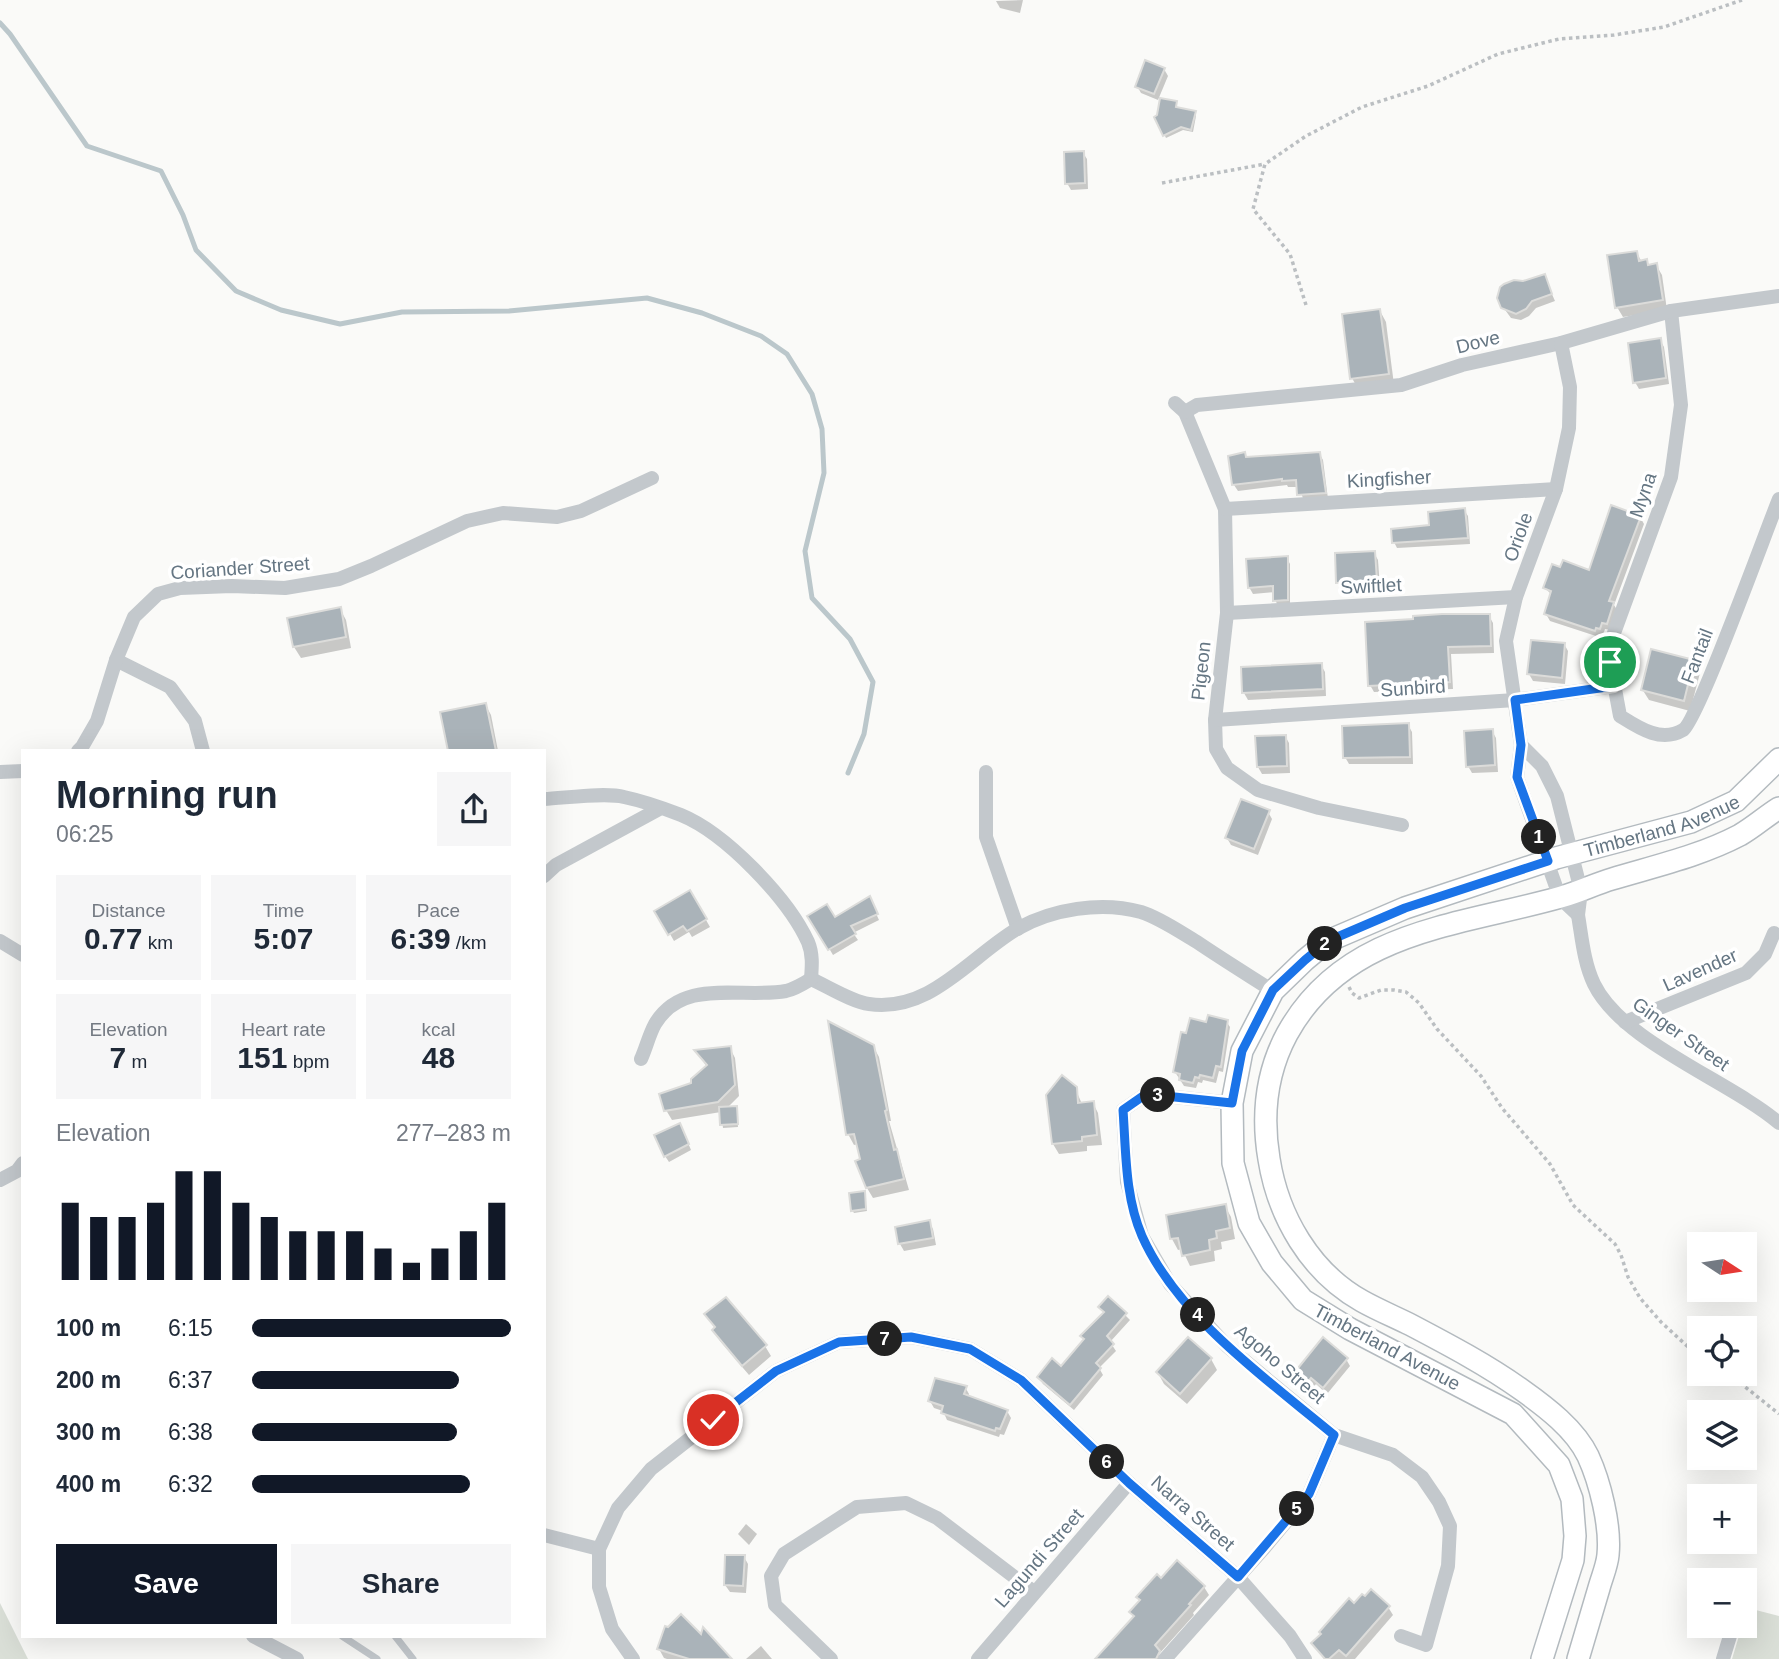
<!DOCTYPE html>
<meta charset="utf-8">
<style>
:root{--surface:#fff;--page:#f6f6f7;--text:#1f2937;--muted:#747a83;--accent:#111827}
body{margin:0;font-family:Arial,sans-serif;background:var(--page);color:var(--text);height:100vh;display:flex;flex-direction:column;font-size:26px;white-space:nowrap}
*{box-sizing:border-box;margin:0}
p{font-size:23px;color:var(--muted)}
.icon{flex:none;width:38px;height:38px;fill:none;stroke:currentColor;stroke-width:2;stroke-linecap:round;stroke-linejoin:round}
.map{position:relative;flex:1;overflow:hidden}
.details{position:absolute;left:21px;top:749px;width:525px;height:889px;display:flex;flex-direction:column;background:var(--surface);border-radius:0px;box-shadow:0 7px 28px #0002}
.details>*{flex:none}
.needle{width:46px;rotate:102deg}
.tools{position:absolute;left:1687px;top:1232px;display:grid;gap:14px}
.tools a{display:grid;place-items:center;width:70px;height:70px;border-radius:0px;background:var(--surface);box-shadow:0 7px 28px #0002;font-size:35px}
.pin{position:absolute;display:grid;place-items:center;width:60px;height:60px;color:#fff;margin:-30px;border:4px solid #fff;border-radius:50%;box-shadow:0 2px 7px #0007}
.km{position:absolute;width:35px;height:35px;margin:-18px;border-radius:50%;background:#222;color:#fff;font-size:19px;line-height:35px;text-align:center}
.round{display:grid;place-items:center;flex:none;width:74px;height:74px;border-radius:0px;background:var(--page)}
.overview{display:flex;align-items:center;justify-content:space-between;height:119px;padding:0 35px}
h1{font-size:38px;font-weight:600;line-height:52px}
.figures{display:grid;grid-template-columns:repeat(3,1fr);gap:10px;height:119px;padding:7px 35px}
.figures div{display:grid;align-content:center;border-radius:0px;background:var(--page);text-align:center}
.figures b{font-size:30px;font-weight:600}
.figures small{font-size:19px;font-weight:400}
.figures p{font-size:19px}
.chart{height:196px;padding:14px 35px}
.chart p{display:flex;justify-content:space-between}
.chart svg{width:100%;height:126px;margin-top:7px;stroke:var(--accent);stroke-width:6}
.action{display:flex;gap:14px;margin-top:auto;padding:14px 35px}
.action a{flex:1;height:80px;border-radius:0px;background:var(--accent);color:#fff;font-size:28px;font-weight:600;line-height:80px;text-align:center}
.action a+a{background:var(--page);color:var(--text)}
ul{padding:0 35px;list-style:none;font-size:23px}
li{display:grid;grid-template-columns:112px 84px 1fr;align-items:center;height:52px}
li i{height:18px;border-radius:9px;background:var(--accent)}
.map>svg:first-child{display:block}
.green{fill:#dadfd7}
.shadow{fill:#0003}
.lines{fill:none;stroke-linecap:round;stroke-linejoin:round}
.stream{stroke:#bbc7cb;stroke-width:5}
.building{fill:#aab3b9;stroke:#dcdcda;stroke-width:2}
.secondary-casing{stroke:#b3babf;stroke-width:24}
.path{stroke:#bbbfc2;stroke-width:3.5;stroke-dasharray:3.5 3.5;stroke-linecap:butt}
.lane{stroke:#c3c8cc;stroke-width:7}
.street{stroke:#c3c8cc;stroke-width:14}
.secondary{stroke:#fff;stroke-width:21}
.route-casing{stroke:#fff;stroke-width:14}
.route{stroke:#1a73e8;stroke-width:9}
.labels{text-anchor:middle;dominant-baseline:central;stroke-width:7;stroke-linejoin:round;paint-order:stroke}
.street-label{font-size:19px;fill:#657683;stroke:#fff}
</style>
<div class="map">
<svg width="1779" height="1659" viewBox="0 0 1779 1659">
<rect width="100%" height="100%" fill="#fafaf8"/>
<g class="green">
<path d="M0,1603L28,1659H0Z"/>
<path d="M1748,1608L1779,1616V1659H1732L1742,1626H1745Z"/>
</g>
<g class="shadow">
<path d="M1023,0L1020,13L1000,8L996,1Z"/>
<path d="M1164,69L1168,76L1158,100L1141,93L1137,86Z"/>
<path d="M1176,103L1177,109L1195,113L1196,116L1193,132L1183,130L1166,138L1156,117Z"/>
<path d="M1083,153L1087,159L1088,189L1071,190L1067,183Z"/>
<path d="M1636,252L1642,262L1646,261L1649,266L1656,265L1662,275L1667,310L1623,317L1617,307Z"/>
<path d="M1544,276L1555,301L1536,308L1529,316L1521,320L1511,318L1500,303L1523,283Z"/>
<path d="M1380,311L1386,322L1394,385L1358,389L1352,378Z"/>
<path d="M1660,340L1664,347L1669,384L1639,389L1635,382Z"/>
<path d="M1319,453L1323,460L1328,499L1304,501L1299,487H1288L1287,485L1238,491L1234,485L1246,458Z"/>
<path d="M1464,510L1468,516L1470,544L1397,548L1394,542Z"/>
<path d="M1640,517L1644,524L1614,605L1617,610L1611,630L1605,629L1603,635L1600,634L1599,637L1550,621L1546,614L1552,595L1545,588L1590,572Z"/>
<path d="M1374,553L1378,560L1380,588L1342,590L1338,583L1337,555Z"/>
<path d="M1287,558L1290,564V606L1279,607L1275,600V592L1253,594L1249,587Z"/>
<path d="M340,609L346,620L351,648L301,658L294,647Z"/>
<path d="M1489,616L1493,623L1494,653L1451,654L1453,689L1374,692L1370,685Z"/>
<path d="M1564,644L1568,651L1565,684L1533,681L1529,674Z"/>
<path d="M1693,662L1700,673L1690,711L1649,700L1642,689Z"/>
<path d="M1321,665L1325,672L1326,696L1248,700L1244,693Z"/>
<path d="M485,704L491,715L498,751H450Z"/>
<path d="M1408,725L1412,732L1413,764H1349L1345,757Z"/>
<path d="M1492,731L1496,738L1498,772L1472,773L1468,766Z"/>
<path d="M1285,736L1289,743L1290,773L1262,774L1258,767Z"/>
<path d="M1268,812L1272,819L1258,855L1231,845L1227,838Z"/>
<path d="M690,892L710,927L692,937L689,932L674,941L657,911Z"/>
<path d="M872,905L879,920L853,933L858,940L833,955L810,916L835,919Z"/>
<path d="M1226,1021L1230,1027L1223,1072L1219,1071L1216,1083L1203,1080L1202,1083L1198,1082L1196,1088L1184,1086L1175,1072L1207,1024Z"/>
<path d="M873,1046L879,1057L891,1121H889L909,1190L873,1198L867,1188L858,1144L854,1145L848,1134Z"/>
<path d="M730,1048L735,1058L739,1096L727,1108H736L738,1127L723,1128L721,1112L672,1120L666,1110L693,1084L707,1067L697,1052Z"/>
<path d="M1075,1088L1082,1104L1093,1103L1098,1113L1102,1145L1087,1146V1151L1059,1154L1053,1144Z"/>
<path d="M683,1131L691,1150L669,1162L665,1156Z"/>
<path d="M864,1193L867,1211L854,1213L852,1210Z"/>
<path d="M1225,1206L1231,1217L1235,1239L1221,1242L1222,1249L1214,1251L1215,1261L1190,1266L1182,1249L1178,1250L1172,1239L1168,1216Z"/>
<path d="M929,1222L933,1229L936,1245L904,1251L900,1244L897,1228Z"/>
<path d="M1108,1298L1130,1320L1110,1342L1116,1351L1099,1368L1103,1375L1074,1410L1043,1384L1039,1378L1062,1368L1104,1314L1101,1307Z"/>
<path d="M707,1315L765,1346L771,1356L749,1375L720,1341L714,1331L716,1329Z"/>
<path d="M1188,1339L1211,1359L1217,1370L1187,1404L1164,1384L1158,1373Z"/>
<path d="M1346,1359L1350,1366L1327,1394L1316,1384L1311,1390L1300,1380L1296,1374Z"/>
<path d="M965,1387L969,1394L968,1397L1007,1411L1011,1418L1004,1435L1000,1434L999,1437L947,1420L943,1411L934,1408L930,1401Z"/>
<path d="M746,1524L757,1534L749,1545L738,1534Z"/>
<path d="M744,1557L748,1564L746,1593L730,1592L725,1585Z"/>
<path d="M1161,1580L1204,1587L1209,1595L1193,1613L1194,1615L1159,1654L1162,1659H1097L1134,1618L1131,1612Z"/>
<path d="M1355,1605L1388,1607L1393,1615L1355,1659H1324L1313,1644Z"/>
<path d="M701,1637L730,1659H667L664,1658L659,1649Z"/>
<path d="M761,1646L772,1659H746Z"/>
</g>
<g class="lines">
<path class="stream" d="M0,23L10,34L87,146L161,171L183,215L196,250L236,291L281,310L340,324L402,312L509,311L647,298L702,313L761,336L787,354L812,394L822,429L824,473L805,551L812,598L850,639L873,682L864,734L848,773"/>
</g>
<g class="building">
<path d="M1145,60L1165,68L1154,94L1135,87Z"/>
<path d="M1160,98L1177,101L1176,107L1196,111L1191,130L1181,127L1163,136L1154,117L1157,115Z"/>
<path d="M1084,151L1085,183L1065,184L1064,152Z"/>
<path d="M1637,251L1639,261L1647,259L1648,265L1657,263L1663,300L1615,308L1607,255Z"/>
<path d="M1545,274L1552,294L1532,301L1526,309L1516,314L1501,308L1497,298L1500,287L1504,284L1514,280L1523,281Z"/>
<path d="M1380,309L1389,374L1350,379L1342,314Z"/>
<path d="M1661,338L1666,378L1633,383L1628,343Z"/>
<path d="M1245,452L1246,457L1320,452L1326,493L1297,495L1296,480L1282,481V479L1232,485L1228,456Z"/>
<path d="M1611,505L1641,516L1609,601L1614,602L1607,624L1602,623L1600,629L1596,628L1595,631L1544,614L1551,591L1543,588L1552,564L1560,567L1563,560L1589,570Z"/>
<path d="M1465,508L1468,538L1392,543L1391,529L1429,525L1428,512Z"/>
<path d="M1375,551L1377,581L1336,583L1335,553Z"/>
<path d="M1288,556V600L1273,601V586L1248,588L1246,559Z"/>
<path d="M341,607L346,637L293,647L287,618Z"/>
<path d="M1442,614H1490L1491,646L1448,647L1450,682L1368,686L1365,622L1413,619V616Z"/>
<path d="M1531,640L1565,643L1562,678L1527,674Z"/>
<path d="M1651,649L1694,660L1684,701L1641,690Z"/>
<path d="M1322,663L1323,689L1242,693L1241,667Z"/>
<path d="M486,703L496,751H448L440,712Z"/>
<path d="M1409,723L1410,757L1343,758L1342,726Z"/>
<path d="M1493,729L1495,765L1466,767L1464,731Z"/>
<path d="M1286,735L1287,766L1257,767L1255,736Z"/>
<path d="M1241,799L1270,810L1254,849L1225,838Z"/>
<path d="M690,890L707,919L687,931L683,926L668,935L654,911Z"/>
<path d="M870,896L878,914L851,926L856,934L828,950L807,916L827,904L835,917Z"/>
<path d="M1208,1015L1228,1020L1221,1067L1216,1066L1213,1078L1200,1075L1199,1078L1195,1077L1193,1083L1179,1080L1180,1074L1173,1072L1181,1032L1186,1033L1190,1018L1206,1022Z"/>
<path d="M828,1021L874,1045L887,1110L885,1111L894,1150L897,1149L904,1179L866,1188L855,1161L860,1159L854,1134L846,1135Z"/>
<path d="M731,1046L735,1085L718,1102L664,1111L659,1094L691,1083V1079L707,1065L694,1050Z"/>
<path d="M1062,1075L1077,1087L1078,1103L1094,1101L1097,1135L1082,1137V1141L1052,1144L1046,1095Z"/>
<path d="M737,1106L738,1124L720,1125L719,1107Z"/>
<path d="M680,1123L689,1144L664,1157L654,1135Z"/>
<path d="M865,1191L866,1209L851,1211L849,1193Z"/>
<path d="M1226,1204L1230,1228L1216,1231L1217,1238L1209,1240L1210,1250L1182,1256L1178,1238L1170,1239L1166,1215Z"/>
<path d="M930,1220L933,1238L898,1244L895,1227Z"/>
<path d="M1108,1296L1127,1313L1107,1336L1114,1344L1096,1363L1101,1368L1070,1405L1037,1377L1052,1358L1061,1366L1084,1339L1080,1336L1104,1312L1098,1307Z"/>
<path d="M726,1297L767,1345L742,1366L712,1330L715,1327L704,1314Z"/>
<path d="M1188,1337L1212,1358L1180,1394L1156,1372Z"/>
<path d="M1323,1337L1348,1358L1323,1388L1311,1378L1306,1384L1294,1373Z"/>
<path d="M935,1378L967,1386L964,1394L1008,1410L1000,1429L996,1428L995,1431L941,1413L943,1406L928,1401Z"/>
<path d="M725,1555H745L743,1586L724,1585Z"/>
<path d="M1177,1560L1205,1586L1189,1604L1191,1605L1155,1645L1160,1651L1156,1659H1095L1134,1616L1129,1612L1140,1600L1136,1597L1157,1574L1161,1578Z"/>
<path d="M1371,1589L1390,1606L1346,1656L1339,1650L1329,1659H1325L1311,1643L1321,1634L1319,1632L1349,1598L1354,1603L1362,1594L1365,1596Z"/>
<path d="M681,1614L701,1634L703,1627L732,1659H689L657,1649L665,1626L668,1627Z"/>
</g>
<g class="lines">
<g class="secondary-casing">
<g id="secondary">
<path id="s1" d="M1542,1659L1573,1560L1575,1536L1572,1499L1559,1465L1513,1414L1350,1329L1303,1300L1272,1263L1249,1223L1233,1163L1232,1103L1242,1051L1273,991L1305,960L1328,941L1405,908L1556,858L1691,822L1736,801L1779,759"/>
<path d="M1578,1659C1585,1635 1592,1611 1599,1588C1602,1577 1607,1566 1608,1555C1611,1526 1600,1482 1588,1456C1575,1429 1546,1407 1522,1390C1487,1365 1449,1345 1411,1325C1395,1317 1378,1310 1362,1301C1310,1272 1278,1216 1269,1159C1262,1117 1266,1073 1287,1034C1344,930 1459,926 1561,897C1579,892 1595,884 1612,879C1655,866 1700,856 1740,835C1754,827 1766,816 1779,808"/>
</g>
</g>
<g class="path">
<path d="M1162,183L1265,164"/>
<path d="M1306,305L1290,254L1253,209L1265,164L1306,136L1362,107L1428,86L1498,54L1559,39L1614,35L1664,27L1742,0"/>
<path d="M1349,987L1352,993L1359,998L1381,990H1394L1406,992L1419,1003L1437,1029L1481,1076L1502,1108L1550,1164L1573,1205L1615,1244L1621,1255L1628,1277L1640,1298L1661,1322L1699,1357"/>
<path d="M1729,1374L1779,1414"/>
</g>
<g class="lane">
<path d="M342,1636L377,1659"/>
<path d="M395,1636L413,1659"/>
</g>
<g class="street">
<path d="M1671,311L1681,405L1671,477L1614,633L1610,662L1620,716C1639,728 1661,743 1683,730C1697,722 1767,528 1779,499"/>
<path d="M1175,403L1185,412L1225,509L1227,613L1215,720L1216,749L1227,768L1258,790L1319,808L1402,825"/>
<path d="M1185,412L1197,405L1401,385L1462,365L1561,343L1671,311L1779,296"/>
<path d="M1225,509L1556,489"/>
<path d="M1227,613L1516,597"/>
<path d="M116,660L170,687L195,721L203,751"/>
<path d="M1215,720L1515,700L1614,686"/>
<path d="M1521,745L1542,766L1557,796L1581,891L1578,915L1560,898L1517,777L1521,745L1506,641L1516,597L1556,489L1569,428L1570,387L1561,343"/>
<path d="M78,751L82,747L97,721L116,660L134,617L158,594L180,588L232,586L285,588L339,579L371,566L467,521L503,513L557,517L581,511L652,478"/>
<path d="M0,772L23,771"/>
<path d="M986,772V837L1018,929"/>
<path d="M544,799C566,798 605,792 624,797C643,801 663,808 681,815C725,833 788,898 808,942C813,954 812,966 811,979"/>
<path d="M544,876L556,865L659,809"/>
<path d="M1578,915C1582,939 1584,963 1594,984C1622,1042 1730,1081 1779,1123"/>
<path d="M0,941L23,955"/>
<path d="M811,979C827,986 852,1002 869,1004C930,1013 970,957 1017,929C1052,909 1101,901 1141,912C1160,918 1180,932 1197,942C1222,959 1248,975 1273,991"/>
<path d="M1625,1022L1746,973L1765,954L1774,933"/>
<path d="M641,1059C646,1048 649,1035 655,1024C683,977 742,999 786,991C795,989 803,984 811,979"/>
<path d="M1232,1103L1146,1094L1123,1110L1127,1182L1142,1236L1170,1284L1227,1346L1334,1435L1393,1455L1422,1477L1439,1502L1450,1526L1448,1566L1426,1645L1401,1636"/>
<path d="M0,1180L17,1171L23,1163"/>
<path d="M544,1535L599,1549"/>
<path d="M253,1636L297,1659"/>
<path d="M633,1659L612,1629L599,1587V1549L618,1508L651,1469L776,1371L839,1342L911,1337L970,1349L1021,1380L1129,1483L1238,1577L1290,1636L1305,1659"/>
<path d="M831,1659L775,1605L771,1576L784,1554L857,1507L906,1503L937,1518L1034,1592"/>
<path d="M978,1659L1129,1483"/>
<path d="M1165,1659L1265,1547L1309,1494L1334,1435"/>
<path d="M1723,1659L1733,1626"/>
</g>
<use href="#secondary" class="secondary"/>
</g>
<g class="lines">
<g class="route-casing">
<path id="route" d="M713,1420L776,1371L839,1342L911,1337L970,1349L1021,1380L1129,1483L1238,1577L1309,1494L1334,1435C1268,1380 1178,1317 1142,1236C1125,1197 1126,1152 1123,1110L1146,1094L1232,1103L1242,1051L1273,990L1305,960L1328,941L1405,908L1548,861L1517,777L1521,745L1515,700L1614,686L1610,662"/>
</g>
<use href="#route" class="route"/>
</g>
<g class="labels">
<g class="street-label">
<text transform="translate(1478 342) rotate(-14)">Dove</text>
<text transform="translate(1389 479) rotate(-3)">Kingfisher</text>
<text transform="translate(1643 495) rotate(-71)">Myna</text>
<text transform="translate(1518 537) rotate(-70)">Oriole</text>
<text transform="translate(240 568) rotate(-4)">Coriander Street</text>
<text transform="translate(1371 586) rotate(-3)">Swiftlet</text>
<text transform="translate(1697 656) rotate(-69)">Fantail</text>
<text transform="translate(1201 671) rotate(-84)">Pigeon</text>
<text transform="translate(1413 688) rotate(-4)">Sunbird</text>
<text stroke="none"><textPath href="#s1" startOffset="1274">Timberland Avenue</textPath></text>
<text transform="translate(1700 970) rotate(-24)">Lavender</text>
<text transform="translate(1681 1034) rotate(35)">Ginger Street</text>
<text transform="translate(1387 1347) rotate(28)">Timberland Avenue</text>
<text transform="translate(1280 1364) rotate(40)">Agoho Street</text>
<text transform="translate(1193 1513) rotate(41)">Narra Street</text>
<text transform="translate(1039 1558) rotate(-49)">Lagundi Street</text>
</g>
</g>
</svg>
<div class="tools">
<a><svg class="needle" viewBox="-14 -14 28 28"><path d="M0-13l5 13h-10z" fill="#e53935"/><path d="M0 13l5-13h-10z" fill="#747a83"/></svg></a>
<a><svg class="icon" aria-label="locate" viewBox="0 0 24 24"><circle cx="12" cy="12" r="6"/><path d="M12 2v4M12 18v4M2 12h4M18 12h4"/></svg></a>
<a><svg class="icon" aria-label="layers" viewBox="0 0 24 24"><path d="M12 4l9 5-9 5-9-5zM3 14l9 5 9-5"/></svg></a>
<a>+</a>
<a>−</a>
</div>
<div class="pin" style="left:1610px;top:662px;background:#1e9e55"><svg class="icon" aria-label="arrive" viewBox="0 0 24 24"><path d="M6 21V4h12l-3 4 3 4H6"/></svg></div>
<div class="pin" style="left:713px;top:1420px;background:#d93025"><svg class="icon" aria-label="check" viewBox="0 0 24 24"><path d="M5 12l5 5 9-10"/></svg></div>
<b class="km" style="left:1539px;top:837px">1</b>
<b class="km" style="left:1325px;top:944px">2</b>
<b class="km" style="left:1158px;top:1095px">3</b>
<b class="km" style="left:1198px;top:1315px">4</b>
<b class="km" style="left:1297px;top:1509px">5</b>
<b class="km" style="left:1107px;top:1462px">6</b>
<b class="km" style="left:885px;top:1339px">7</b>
<section class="details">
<div class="overview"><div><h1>Morning run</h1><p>06:25</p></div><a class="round"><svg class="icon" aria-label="share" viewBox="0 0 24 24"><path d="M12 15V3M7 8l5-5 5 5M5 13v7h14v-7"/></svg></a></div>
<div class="figures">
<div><p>Distance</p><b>0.77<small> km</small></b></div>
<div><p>Time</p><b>5:07</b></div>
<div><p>Pace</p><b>6:39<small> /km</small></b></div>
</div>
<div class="figures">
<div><p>Elevation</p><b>7<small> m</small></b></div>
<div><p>Heart rate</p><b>151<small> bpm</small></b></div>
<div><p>kcal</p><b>48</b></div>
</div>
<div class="chart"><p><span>Elevation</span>277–283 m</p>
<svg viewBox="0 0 160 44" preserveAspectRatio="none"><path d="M5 44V17M15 44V22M25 44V22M35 44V17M45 44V6M55 44V6M65 44V17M75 44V22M85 44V27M95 44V27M105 44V27M115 44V33M125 44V38M135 44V33M145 44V27M155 44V17"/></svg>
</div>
<ul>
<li><b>100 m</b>6:15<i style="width:100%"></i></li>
<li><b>200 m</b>6:37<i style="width:80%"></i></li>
<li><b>300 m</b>6:38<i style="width:79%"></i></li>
<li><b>400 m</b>6:32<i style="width:84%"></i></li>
</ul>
<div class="action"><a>Save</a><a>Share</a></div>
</section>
</div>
